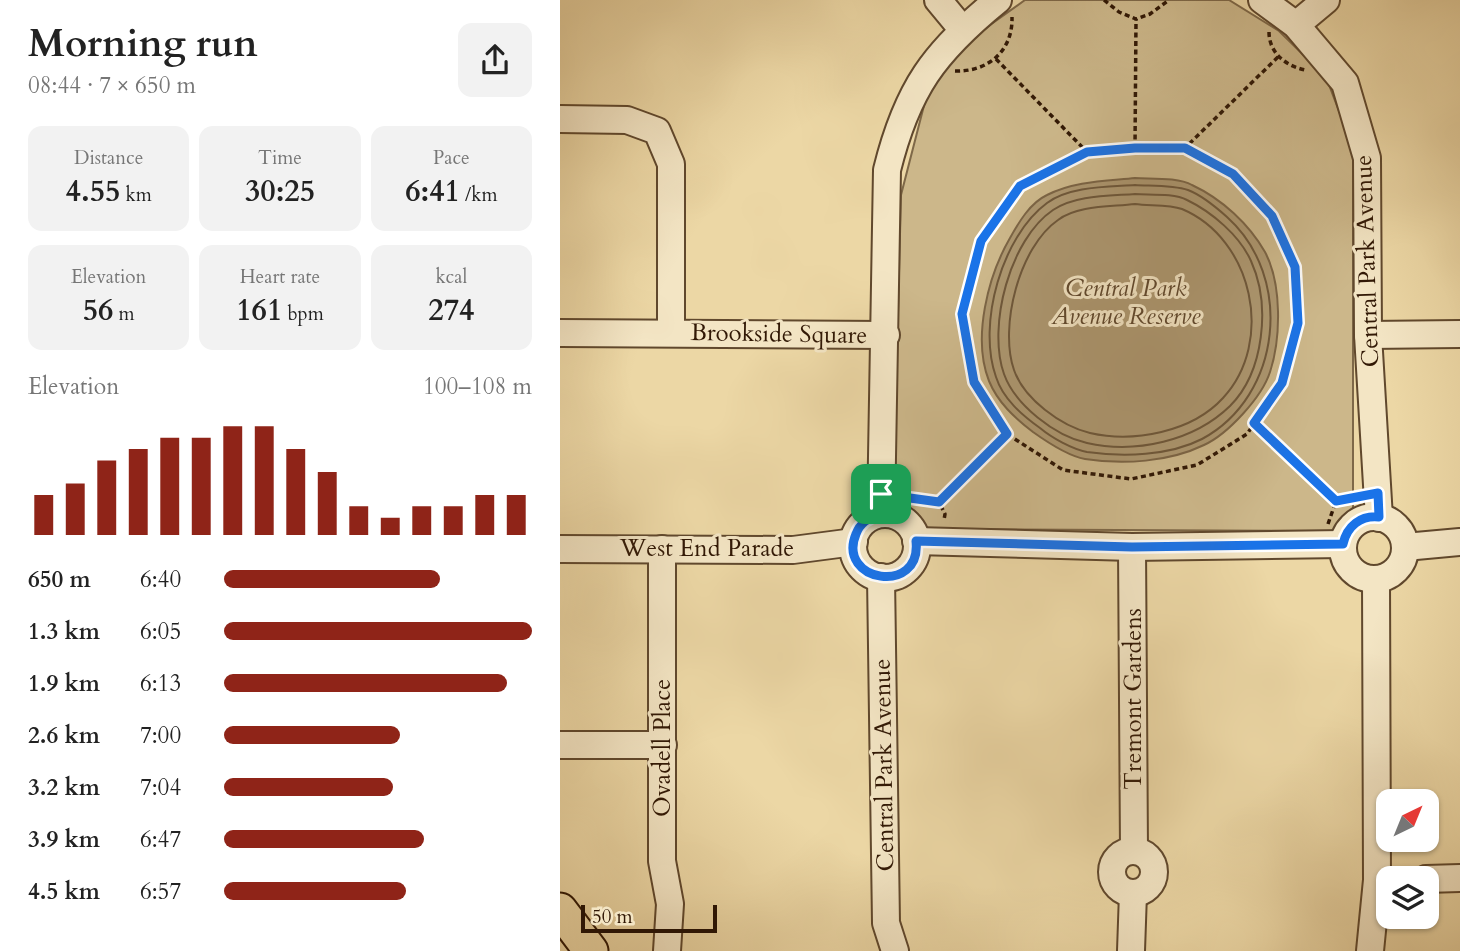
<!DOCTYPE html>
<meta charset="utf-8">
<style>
:root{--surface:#fff;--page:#f2f2f2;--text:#222;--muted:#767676;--accent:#8f2418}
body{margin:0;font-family:Cardo,serif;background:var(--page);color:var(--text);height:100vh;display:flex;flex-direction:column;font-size:26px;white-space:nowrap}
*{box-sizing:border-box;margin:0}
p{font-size:23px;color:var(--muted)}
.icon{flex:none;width:38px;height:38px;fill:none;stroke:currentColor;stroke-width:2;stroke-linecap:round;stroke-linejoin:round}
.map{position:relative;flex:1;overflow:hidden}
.sheet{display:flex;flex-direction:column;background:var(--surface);width:560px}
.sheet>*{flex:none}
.needle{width:46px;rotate:43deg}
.buttons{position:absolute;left:816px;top:789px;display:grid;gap:14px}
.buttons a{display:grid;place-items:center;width:63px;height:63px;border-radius:14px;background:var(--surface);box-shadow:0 2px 5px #0004;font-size:35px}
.scale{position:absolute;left:21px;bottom:18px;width:136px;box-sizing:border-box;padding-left:7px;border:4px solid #311805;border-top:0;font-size:19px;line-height:24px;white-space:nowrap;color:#311805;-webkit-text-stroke:5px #f3e5c4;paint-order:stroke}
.pin{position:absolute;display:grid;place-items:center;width:60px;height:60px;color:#fff;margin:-30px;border-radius:14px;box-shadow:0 4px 10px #0006}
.round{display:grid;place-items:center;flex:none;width:74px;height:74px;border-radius:14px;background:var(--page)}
.overview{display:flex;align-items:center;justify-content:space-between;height:119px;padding:0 28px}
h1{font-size:38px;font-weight:700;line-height:52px}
.stats{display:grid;grid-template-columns:repeat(3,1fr);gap:10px;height:119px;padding:7px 28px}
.stats div{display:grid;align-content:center;border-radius:14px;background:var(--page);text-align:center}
.stats b{font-size:30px;font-weight:700}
.stats small{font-size:19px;font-weight:400}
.stats p{font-size:19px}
.chart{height:196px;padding:14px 28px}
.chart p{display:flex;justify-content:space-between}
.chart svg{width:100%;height:126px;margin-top:7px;stroke:var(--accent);stroke-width:6}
ul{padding:0 28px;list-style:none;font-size:23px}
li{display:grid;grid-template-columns:112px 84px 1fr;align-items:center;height:52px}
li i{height:18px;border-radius:9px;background:var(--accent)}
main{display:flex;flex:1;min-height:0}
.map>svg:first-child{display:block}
.green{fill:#ccb78a;stroke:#7e6848;stroke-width:2}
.water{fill:#ac966f;stroke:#7b6445;stroke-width:2}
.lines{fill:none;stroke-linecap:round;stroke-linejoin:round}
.shore{stroke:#6e573a;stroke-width:2}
.minor-casing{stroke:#60482d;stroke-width:30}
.major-casing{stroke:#311805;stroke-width:37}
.path{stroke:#311805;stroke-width:3.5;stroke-dasharray:5 3.5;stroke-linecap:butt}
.minor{stroke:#f3e5c4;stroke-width:26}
.major{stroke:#ecd7a5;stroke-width:33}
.route-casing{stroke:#fff;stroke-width:14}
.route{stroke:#1a73e8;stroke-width:9}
.labels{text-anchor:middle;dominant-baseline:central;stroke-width:6;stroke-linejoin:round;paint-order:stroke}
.street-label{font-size:24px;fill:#311805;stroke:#f3e5c4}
.park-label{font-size:24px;font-style:italic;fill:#60482d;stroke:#f3e5c4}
</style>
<main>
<section class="sheet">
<div class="overview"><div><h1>Morning run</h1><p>08:44 · 7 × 650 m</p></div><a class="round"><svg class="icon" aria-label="share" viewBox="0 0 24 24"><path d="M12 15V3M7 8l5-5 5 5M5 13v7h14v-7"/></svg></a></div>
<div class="stats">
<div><p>Distance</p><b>4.55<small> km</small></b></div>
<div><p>Time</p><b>30:25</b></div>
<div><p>Pace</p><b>6:41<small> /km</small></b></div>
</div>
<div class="stats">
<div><p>Elevation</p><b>56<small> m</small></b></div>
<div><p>Heart rate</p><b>161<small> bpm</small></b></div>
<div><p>kcal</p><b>274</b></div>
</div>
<div class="chart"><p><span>Elevation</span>100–108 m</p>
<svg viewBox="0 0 160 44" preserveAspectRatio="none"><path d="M5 44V30M15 44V26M25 44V18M35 44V14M45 44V10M55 44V10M65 44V6M75 44V6M85 44V14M95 44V22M105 44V34M115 44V38M125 44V34M135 44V34M145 44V30M155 44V30"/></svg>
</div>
<ul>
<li><b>650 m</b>6:40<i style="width:70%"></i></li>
<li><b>1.3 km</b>6:05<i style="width:100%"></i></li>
<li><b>1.9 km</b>6:13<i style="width:92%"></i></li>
<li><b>2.6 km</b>7:00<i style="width:57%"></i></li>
<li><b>3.2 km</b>7:04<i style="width:55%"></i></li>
<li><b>3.9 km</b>6:47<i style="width:65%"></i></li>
<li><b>4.5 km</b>6:57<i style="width:59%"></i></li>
</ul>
</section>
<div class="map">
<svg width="900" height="951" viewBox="0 0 900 951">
<rect width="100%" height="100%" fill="#ecd7a5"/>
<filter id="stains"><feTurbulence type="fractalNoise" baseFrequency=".00286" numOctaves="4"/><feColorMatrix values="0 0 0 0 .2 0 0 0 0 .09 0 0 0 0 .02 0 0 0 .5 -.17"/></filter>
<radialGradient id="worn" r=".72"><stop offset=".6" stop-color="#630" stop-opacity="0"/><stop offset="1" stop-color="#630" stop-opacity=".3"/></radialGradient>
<path class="green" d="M465,0H669L719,31L766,77L793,148V512L777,531L359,529L333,507L341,195L368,90L409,40Z"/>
<path class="water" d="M575,178C592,179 618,177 632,185C662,199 689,224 705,252C722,284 721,338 710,372C702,397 668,434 644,445C609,462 563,465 525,459C508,456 487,442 473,432C455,418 438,403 429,381C412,338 428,276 450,238C459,222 470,203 487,195C514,181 546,181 575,178Z"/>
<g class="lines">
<g class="shore">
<path d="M575,185C591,186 613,185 628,190C641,195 657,208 667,217C734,277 722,396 642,439C609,456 563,457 527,452C512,449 492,438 480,428C462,415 443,399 436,377C417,324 442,236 487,203C510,186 548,187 575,185Z"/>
<path d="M575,194C590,195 614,193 627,200C652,212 680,236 691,261C711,305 704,372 670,406C634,441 576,454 527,443C495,436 455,405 444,374C427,326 450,239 493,210C515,195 549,196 575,194Z"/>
<path d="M575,204C589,206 609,204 622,209C693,239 715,342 663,398C632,432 574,443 530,433C501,426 464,399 454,370C439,327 459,247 498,220C518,205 551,207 575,204Z"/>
</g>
<g class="minor-casing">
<g id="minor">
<path d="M378,0L402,29"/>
<path d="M702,0L736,25L785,83L807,158L808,335L819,518"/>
<path d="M736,25L766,0"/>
<path d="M0,119L67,120L97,131L111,164V333"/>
<path d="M0,333L326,335"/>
<path d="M808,335L900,334"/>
<path d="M321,514L327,170C347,89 374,52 438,0"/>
<circle cx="325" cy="546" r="32"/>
<circle cx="814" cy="548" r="31"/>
<path d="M356,541L572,547L783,544"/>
<path d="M572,547L574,851"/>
<path d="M845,547L900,542"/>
<path d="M0,549L233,550L294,542"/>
<path d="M102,549V861L110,904L107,951"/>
<path d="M321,577L326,923L335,951"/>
<path d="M0,745H103"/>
<circle cx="573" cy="872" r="21"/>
<path d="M866,879L900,878"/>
<path d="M571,951L573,893"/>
<path d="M810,951L817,880L816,580"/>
</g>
</g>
<g class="major-casing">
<path id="major" d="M0,910L31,951"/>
</g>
<g class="path">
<path d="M544,0L559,12L576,19L590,14L609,0"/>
<path d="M709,32C709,53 726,66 745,70"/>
<path d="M436,59L527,152"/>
<path d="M395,71C428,72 453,51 452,17"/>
<path d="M575,148L576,19"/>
<path d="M625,148L673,174L712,216L735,267L738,323L722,383L687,434L637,465L571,479L503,470L447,434L414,382L402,314L421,241L460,185L527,152L625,148L719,56"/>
<path d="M694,423L776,501"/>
<path d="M341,495L379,502L385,514L384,520"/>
<path d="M379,501L447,434"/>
<path d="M768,524L776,501L798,495"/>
</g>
<use href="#minor" class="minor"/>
<use href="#major" class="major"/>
</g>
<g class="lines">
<g class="route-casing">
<path id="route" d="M575,148H625L673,174L712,216L735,267L738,323L722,383L694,423L776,501L818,493L819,517C801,515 787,526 783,544L572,547L356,541C362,596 276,582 296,534C300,523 309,517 321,514V494L379,502L447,434L414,382L402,314L421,241L460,186L527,152Z"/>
</g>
<use href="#route" class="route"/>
</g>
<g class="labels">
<g class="street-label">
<text transform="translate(807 261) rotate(-92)">Central Park Avenue</text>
<text transform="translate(219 334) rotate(1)">Brookside Square</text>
<text x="147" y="548">West End Parade</text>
<text transform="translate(573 699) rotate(-90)">Tremont Gardens</text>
<text transform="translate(102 748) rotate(-90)">Ovadell Place</text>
<text transform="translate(324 765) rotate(-91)">Central Park Avenue</text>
</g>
<g class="park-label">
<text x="566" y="288">Central Park<tspan x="566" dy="28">Avenue Reserve</tspan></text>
</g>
</g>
<rect width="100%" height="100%" filter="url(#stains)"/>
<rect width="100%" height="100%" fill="url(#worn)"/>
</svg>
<div class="buttons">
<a><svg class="needle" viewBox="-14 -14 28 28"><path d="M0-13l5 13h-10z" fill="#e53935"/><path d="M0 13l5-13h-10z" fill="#767676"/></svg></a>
<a><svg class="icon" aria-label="layers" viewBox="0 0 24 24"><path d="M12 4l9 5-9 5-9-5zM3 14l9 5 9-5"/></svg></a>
</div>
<div class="scale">50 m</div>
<div class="pin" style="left:321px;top:494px;background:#1e9e55"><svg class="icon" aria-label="arrive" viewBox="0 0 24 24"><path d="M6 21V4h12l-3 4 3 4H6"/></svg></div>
</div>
</main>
